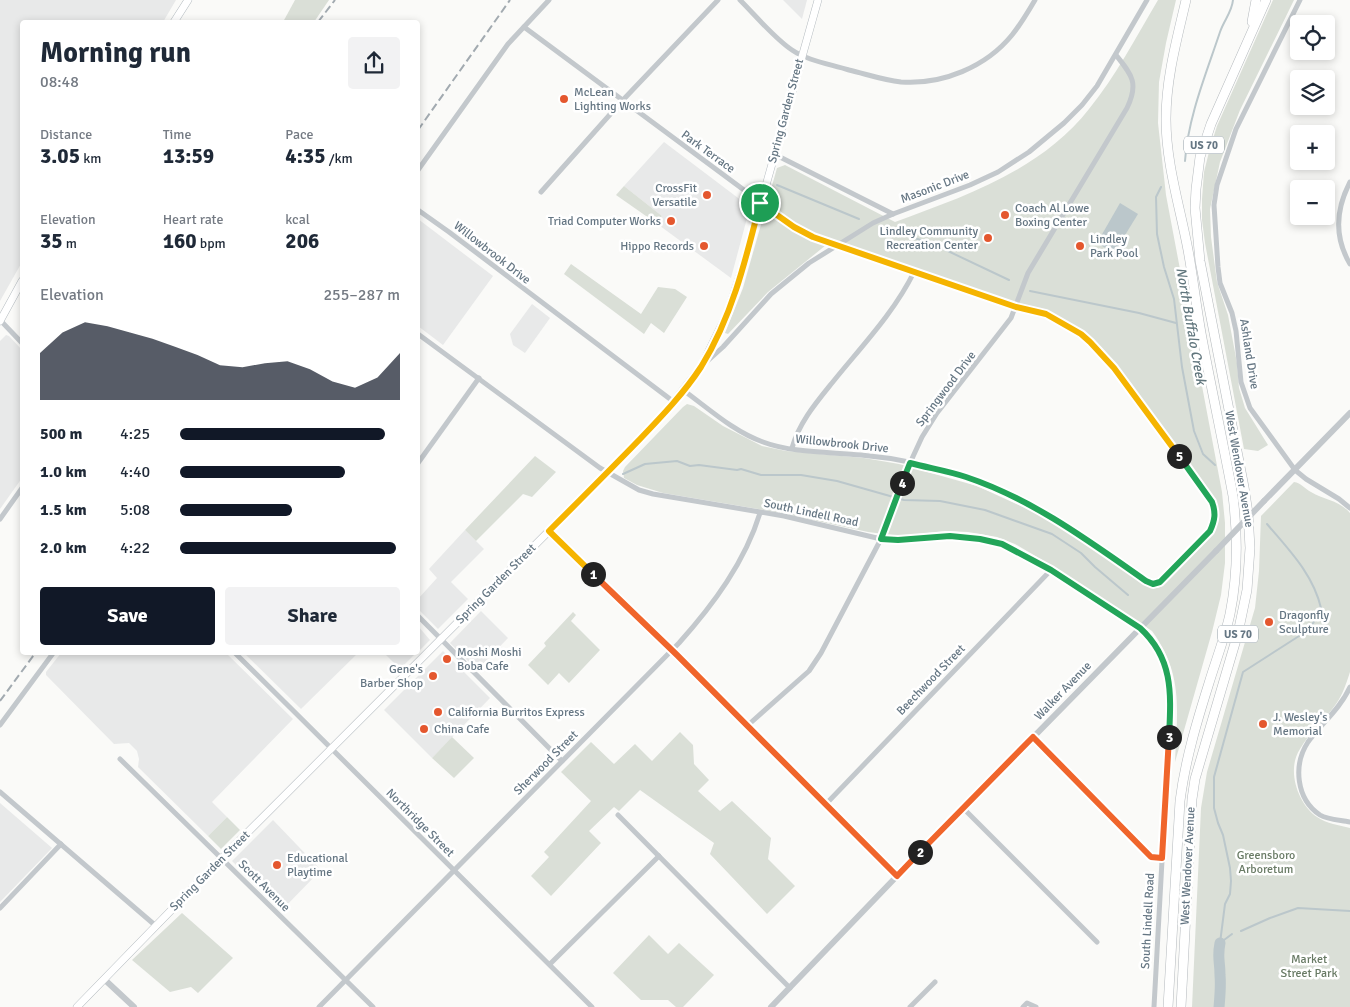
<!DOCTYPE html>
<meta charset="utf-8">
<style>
:root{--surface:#fff;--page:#f2f2f3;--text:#1f2937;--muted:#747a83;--accent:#111827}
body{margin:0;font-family:Signika,sans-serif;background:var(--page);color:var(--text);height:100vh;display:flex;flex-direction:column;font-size:19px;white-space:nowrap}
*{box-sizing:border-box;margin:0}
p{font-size:16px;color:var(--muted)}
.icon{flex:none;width:28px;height:28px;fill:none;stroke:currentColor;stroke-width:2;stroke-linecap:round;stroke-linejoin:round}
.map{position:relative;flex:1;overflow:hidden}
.side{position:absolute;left:20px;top:20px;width:400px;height:635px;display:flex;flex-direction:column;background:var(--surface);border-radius:5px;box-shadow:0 2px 8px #0003}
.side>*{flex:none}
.controls{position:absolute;left:1290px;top:15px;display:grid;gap:10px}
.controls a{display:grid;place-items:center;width:45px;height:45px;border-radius:5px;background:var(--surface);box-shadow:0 2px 8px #0003;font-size:25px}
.pin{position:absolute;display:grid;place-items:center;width:42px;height:42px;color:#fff;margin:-21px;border:2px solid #fff;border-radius:50%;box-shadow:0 1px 5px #0007}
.km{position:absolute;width:25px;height:25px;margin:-12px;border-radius:50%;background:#222;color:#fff;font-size:14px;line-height:25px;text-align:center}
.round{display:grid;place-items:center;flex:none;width:52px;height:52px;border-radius:5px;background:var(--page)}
.head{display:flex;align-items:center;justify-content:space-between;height:85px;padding:0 20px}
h1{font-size:28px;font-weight:700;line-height:38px}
.stats{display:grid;grid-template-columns:repeat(3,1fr);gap:8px;height:85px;padding:5px 20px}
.stats div{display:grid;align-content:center}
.stats b{font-size:21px;font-weight:700}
.stats small{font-size:14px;font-weight:400}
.stats p{font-size:14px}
.chart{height:140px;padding:10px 20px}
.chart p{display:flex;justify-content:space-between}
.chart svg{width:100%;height:90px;margin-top:5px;fill:var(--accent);opacity:.7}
.button{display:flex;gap:10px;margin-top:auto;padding:10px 20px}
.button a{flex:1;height:58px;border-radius:5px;background:var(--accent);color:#fff;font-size:20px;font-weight:700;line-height:58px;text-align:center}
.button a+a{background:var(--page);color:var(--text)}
ul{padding:0 20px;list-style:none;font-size:16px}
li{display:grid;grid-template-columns:80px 60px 1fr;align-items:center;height:38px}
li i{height:12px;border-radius:6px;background:var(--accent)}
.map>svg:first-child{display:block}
.built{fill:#e8e9e9}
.green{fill:#dadfd7}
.water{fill:#bbc7cb}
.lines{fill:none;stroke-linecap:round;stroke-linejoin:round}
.stream{stroke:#bbc7cb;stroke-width:2}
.river{stroke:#bbc7cb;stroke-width:11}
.secondary-casing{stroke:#b3babf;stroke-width:8}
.motorway-casing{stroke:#b4b9bd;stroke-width:10}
.minor{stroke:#c3c8cc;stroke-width:5}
.tertiary{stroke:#c3c8cc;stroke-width:6}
.secondary{stroke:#fff;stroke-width:7}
.motorway{stroke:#fff;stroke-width:9}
.rail{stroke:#a2aab0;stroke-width:2;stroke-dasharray:8 4;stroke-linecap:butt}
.tertiary-bridge{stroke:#c3c8cc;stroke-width:6}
.split-1-casing{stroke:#fff;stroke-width:10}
.split-2-casing{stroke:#fff;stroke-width:10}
.split-3-casing{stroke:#fff;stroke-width:10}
.split-4-casing{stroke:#fff;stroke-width:10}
.split-5-casing{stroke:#fff;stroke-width:10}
.split-6-casing{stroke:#fff;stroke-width:10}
.split-1{stroke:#f5b400;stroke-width:6}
.split-2{stroke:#f0652b;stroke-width:6}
.split-3{stroke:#f0652b;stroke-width:6}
.split-4{stroke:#22a559;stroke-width:6}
.split-5{stroke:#22a559;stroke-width:6}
.split-6{stroke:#f5b400;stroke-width:6}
.poi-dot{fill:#e4572e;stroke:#fff;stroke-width:2}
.labels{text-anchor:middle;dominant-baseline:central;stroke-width:5;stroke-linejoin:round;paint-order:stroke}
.shield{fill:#fff;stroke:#939fa8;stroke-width:1}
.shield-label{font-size:11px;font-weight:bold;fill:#657683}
.poi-label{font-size:12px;fill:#657683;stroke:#fff;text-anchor:start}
.street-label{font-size:12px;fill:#657683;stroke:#fff}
.park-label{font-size:12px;fill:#687a64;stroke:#fff}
.water-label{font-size:14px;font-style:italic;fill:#60757c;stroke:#fff}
</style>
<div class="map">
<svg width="1350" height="1007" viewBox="0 0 1350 1007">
<rect width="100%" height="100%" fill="#fafaf8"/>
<g class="built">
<path d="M0,0H176L163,22H22V262L0,301Z"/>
<path d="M783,0H807L802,19Z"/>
<path d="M664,142L750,207L731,278L656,223L662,216L624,186Z"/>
<path d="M418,219L493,276L443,345L418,326Z"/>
<path d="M532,304L550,318L525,353L513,345L510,334Z"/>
<path d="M6,335L9,336L22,350V478L0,509V341Z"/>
<path d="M465,530L484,549L451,582L468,599L438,629L418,609V599L437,578L429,569Z"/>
<path d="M481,611L508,638L477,670L450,643Z"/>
<path d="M418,626L430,640L418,652Z"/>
<path d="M443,651L490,698L432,758L384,710Z"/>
<path d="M417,652L400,669L384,653V652Z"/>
<path d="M61,653H226L293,719L212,802L227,817L208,836L138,767L139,759L137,751L129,743L114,744L46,675V672Z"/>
<path d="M244,653H358L301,709Z"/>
<path d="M0,803L52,848L0,902Z"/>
<path d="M273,820L321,870L282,910L232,861Z"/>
</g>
<g class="green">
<path d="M295,0H329L314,22H283Z"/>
<path d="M1158,0H1176L1166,43L1159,82L1158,123L1166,195L1222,492L1225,523V563L1221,595L1212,632L1175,762C1177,711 1184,675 1152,631L1054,567L1015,544L997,537L968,532L945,531L900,536L868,532L776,512L663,493L637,485L624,478L623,471L625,467L683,407L687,404L694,406L723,426L762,446L786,451L864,458L899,464L977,486L1047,518L1148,587L1158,588L1162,586L1215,532L1219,515L1216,500L1174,446L1119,368L1101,347L1083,333L1045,312L831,241L768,292L728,334L725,333L743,288L777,168L785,165L895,222C966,196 1041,170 1089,109C1116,76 1136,37 1158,0Z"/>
<path d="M1273,0H1294L1240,110L1220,162L1210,209L1211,237L1217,282L1228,315L1237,363L1239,388L1245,408L1268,445L1258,451L1244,449L1205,243L1202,220V199L1204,172L1210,148L1217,126Z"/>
<path d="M624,186L662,216L656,223L616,195Z"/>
<path d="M571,264L641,314L658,287L675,289L687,297L664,333L651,323L644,334L564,274Z"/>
<path d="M535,456L556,472L532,497L523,494L476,541L465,530Z"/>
<path d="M1294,482C1301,483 1305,489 1311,492C1324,500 1339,500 1350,513V672C1346,684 1343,694 1336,704C1325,720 1310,732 1300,749C1286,770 1298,804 1317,817C1327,824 1339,825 1350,828V1007H1192L1201,808L1207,772L1255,608L1259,571L1261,516Z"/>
<path d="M573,612L576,615L571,621L600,650L569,683L559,673L548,685L528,665L546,646L544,643Z"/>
<path d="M680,732L693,745L694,764L709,780L698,791L720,811L732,801L771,838L768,859L795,886L767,914L710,854L714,843L640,790L619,811L614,807L589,831L601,843L551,896L531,876L549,857L544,852L591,801L561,772L591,742L614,764L635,744L652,761Z"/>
<path d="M452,737L474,758L454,778L432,758Z"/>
<path d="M227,817L240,830L221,849L208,836Z"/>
<path d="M182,913L233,958L198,993L191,987L170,992L132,960Z"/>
<path d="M649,935L668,954L679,943L714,975L683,1007H676L668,1000H641L613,973Z"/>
</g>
<path class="water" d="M1120,203L1138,214L1114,253L1097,243Z"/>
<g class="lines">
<g class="stream">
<path d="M1185,161C1188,117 1206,74 1220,32C1224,20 1232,12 1233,0"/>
<path d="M777,185L859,219"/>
<path d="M1161,187L1156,197L1157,234L1164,267L1174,299L1182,367L1194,431L1203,454L1215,465"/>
<path d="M887,230L931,243L1009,280"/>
<path d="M1030,291L1139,313L1176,323"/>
<path d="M623,474L645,464L677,461L690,466L699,465L737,470L741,469L761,475H801L837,481L904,500L940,501L985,510L1052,534L1081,553L1095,567L1128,595"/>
<path d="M1241,931L1270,918L1298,908L1350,911"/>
<path d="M1220,943L1225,904L1230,894L1231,881L1230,868L1223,835L1218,823L1214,808V777L1243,672L1310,629L1321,608C1313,574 1289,550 1267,524"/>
<path d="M1220,943L1232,934"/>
</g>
<path class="river" d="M1219,1007C1220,996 1221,986 1220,975C1220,960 1217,958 1220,943"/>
<g class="secondary-casing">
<g id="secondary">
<path d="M174,22L188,0"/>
<path d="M0,321L22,281"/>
<path d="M77,1007L222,858L608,472L665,413L701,367L727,314L745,260L818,0"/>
</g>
</g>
<g class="motorway-casing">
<g id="motorway">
<path d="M1252,22L1256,0"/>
<path d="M1168,1007L1180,801C1185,761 1197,721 1209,683C1216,660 1225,637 1230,614C1238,574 1238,536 1233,496C1223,442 1211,387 1201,333C1196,305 1193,277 1188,250C1180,207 1166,164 1166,119C1166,78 1177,39 1186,0"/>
<path d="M1181,1007L1192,799L1195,779L1238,633L1247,590L1250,548L1248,513L1244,487L1200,261L1195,208L1196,189L1200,157L1211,124L1266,0"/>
</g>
</g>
<g class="minor">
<path d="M740,0C755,15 775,39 792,50C808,61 830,64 849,70C866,74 883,80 901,82C942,85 986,67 1012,35C1021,24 1028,12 1035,0"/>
<path d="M1300,0L1236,129L1217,185L1214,205L1218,267L1220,283L1232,313L1236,331L1241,382L1250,408L1295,470L1306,479L1339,499L1350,508"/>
<path d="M524,27L794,227L836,246L1016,307L1046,315L1061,322L1081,334L1106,356L1207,495C1215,508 1216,517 1210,531L1160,582L1153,584L1145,581C1089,541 1032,498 965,477C932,466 896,458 861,455C830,452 792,453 763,442C734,432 708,408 683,390"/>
<path d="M774,154L893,214"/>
<path d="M418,170L508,44L549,0"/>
<path d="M1350,182C1336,209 1334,237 1350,264"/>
<path d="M541,192L622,101L718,0"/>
<path d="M418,210L449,232L674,402"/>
<path d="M0,320L22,343"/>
<path d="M418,334L600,468L639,490L653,494L784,516L881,539L898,540L950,535L981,539L1002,544L1051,570L1146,634C1161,652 1169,673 1171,696L1154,1007"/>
<path d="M703,365L723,347L771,294L809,263L873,223L893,214L970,185L998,172L1029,152L1064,123L1082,105L1097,86L1147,0"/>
<path d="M792,448C799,423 815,404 832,383C860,348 894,313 914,272"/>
<path d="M418,463L479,378"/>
<path d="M0,519L22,488"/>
<path d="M549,531L677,655L897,876"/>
<path d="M418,616L562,761"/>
<path d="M234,652L592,1007"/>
<path d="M1350,687C1340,709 1322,723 1308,742C1293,765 1296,799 1320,815C1328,820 1341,820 1350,822"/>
<path d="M0,725L54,652"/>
<path d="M747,726L809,671L821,653L881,539L910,463L922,437L937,413L1011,318L1028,273L1127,108C1139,83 1132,75 1116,55"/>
<path d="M1033,737L1151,857L1161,858"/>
<path d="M120,759L373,1007"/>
<path d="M0,792L156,926"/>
<path d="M826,804L1051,570"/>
<path d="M964,809L1097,942"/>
<path d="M618,815L790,988"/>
<path d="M0,908L61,844"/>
<path d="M550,964L659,856"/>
<path d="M319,1007L679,643C713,605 745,562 760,513"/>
<path d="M910,1007L935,982"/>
<path d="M1023,1007L1027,1003L1036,1007"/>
</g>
<g class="tertiary">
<path d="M1264,501L1350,413"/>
<path d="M104,979L134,1007"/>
<path d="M771,1007L897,876L1216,551"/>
</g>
<use href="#secondary" class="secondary"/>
<use href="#motorway" class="motorway"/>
<g class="rail">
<path d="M318,22L335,0"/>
<path d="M418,130L510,0"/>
<path d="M0,701L36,652"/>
</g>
<path class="tertiary-bridge" d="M1216,551L1264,501"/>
</g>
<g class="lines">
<g class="split-1-casing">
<path id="split-1" d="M593,574L549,531C579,501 610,470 640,439C662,416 684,393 701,367C732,317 746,259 760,203"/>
</g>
<g class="split-2-casing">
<path id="split-2" d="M593,574L677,655L897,876L920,852"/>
</g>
<g class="split-3-casing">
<path id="split-3" d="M920,852L1033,737L1151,857L1162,858L1169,737"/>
</g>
<g class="split-4-casing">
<path id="split-4" d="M902,483L881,539L898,540L950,536L980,539L1002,544L1051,570L1140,628C1174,659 1171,695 1169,737"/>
</g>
<g class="split-5-casing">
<path id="split-5" d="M902,483L910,463C929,468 948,471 966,477C1032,499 1089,541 1146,581L1153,584L1160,582L1210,531C1215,520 1216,513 1212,502L1179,456"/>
</g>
<g class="split-6-casing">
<path id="split-6" d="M760,203L794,227L813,237L1016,307L1046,314L1081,334L1090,342L1114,368L1179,456"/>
</g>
<use href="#split-1" class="split-1"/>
<use href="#split-2" class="split-2"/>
<use href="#split-3" class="split-3"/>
<use href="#split-4" class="split-4"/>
<use href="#split-5" class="split-5"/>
<use href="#split-6" class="split-6"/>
</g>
<g class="poi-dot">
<circle cx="564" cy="99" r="5"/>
<circle cx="707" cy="195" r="5"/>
<circle cx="1005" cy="215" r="5"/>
<circle cx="671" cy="221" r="5"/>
<circle cx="988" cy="238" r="5"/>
<circle cx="704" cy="246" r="5"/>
<circle cx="1080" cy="246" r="5"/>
<circle cx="1269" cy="622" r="5"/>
<circle cx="447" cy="659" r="5"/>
<circle cx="433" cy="676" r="5"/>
<circle cx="438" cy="712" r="5"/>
<circle cx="1263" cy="724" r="5"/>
<circle cx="424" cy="729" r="5"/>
<circle cx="277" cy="865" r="5"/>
</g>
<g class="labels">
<g class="shield">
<rect x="1184" y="136.5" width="40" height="17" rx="4"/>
<rect x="1218" y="625.5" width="40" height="17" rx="4"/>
</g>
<g class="shield-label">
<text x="1204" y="145">US 70</text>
<text x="1238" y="634">US 70</text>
</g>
<g class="poi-label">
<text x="574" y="92">McLean<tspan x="574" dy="14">Lighting Works</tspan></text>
<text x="697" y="188" text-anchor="end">CrossFit<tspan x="697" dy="14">Versatile</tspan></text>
<text x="1015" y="208">Coach Al Lowe<tspan x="1015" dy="14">Boxing Center</tspan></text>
<text x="661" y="221" text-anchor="end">Triad Computer Works</text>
<text x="978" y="231" text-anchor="end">Lindley Community<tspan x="978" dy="14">Recreation Center</tspan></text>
<text x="1090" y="239">Lindley<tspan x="1090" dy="14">Park Pool</tspan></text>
<text x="694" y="246" text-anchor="end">Hippo Records</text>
<text x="1279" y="615">Dragonfly<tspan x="1279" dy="14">Sculpture</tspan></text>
<text x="457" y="652">Moshi Moshi<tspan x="457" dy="14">Boba Cafe</tspan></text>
<text x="423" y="669" text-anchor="end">Gene's<tspan x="423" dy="14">Barber Shop</tspan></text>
<text x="448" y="712">California Burritos Express</text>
<text x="1273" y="717">J. Wesley's<tspan x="1273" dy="14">Memorial</tspan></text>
<text x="434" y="729">China Cafe</text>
<text x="287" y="858">Educational<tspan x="287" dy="14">Playtime</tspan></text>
</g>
<g class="street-label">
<text transform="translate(786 111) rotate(-75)">Spring Garden Street</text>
<text transform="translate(708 152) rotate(36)">Park Terrace</text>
<text transform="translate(935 187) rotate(-21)">Masonic Drive</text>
<text transform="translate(492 253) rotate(38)">Willowbrook Drive</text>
<text transform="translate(1249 354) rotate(81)">Ashland Drive</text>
<text transform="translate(946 389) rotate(-53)">Springwood Drive</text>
<text transform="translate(842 444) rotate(6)">Willowbrook Drive</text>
<text transform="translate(1239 469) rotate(80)">West Wendover Avenue</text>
<text transform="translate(811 513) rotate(12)">South Lindell Road</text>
<text transform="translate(496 584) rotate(-45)">Spring Garden Street</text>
<text transform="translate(931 680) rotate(-46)">Beechwood Street</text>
<text transform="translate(1063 691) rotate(-46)">Walker Avenue</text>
<text transform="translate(546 763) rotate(-45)">Sherwood Street</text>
<text transform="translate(420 823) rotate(45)">Northridge Street</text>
<text transform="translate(1188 866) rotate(-87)">West Wendover Avenue</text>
<text transform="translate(210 871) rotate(-45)">Spring Garden Street</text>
<text transform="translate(264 886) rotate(45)">Scott Avenue</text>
<text transform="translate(1148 921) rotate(-87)">South Lindell Road</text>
</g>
<g class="park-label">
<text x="1266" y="855">Greensboro<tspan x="1266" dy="14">Arboretum</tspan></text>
<text x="1309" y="959">Market<tspan x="1309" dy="14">Street Park</tspan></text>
</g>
<g class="water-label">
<text transform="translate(1191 326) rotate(80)">North Buffalo Creek</text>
</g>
</g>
</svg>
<div class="controls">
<a><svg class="icon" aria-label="locate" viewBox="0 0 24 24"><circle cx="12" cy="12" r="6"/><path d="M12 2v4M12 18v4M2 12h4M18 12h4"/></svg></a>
<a><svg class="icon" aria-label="layers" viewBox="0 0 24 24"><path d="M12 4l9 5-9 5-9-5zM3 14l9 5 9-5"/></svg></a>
<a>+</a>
<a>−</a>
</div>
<div class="pin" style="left:760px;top:203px;background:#1e9e55"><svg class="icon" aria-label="arrive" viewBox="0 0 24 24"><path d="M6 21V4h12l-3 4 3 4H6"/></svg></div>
<b class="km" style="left:593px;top:574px">1</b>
<b class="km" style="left:920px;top:852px">2</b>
<b class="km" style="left:1169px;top:737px">3</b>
<b class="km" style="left:902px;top:483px">4</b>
<b class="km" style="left:1179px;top:456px">5</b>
<section class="side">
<div class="head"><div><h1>Morning run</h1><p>08:48</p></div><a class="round"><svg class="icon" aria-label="share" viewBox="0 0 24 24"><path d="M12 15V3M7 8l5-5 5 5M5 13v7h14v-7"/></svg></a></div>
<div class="stats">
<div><p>Distance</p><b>3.05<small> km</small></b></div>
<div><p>Time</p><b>13:59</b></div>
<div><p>Pace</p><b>4:35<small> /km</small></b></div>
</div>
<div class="stats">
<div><p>Elevation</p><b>35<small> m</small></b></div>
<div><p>Heart rate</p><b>160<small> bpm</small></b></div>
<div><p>kcal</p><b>206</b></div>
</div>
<div class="chart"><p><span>Elevation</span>255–287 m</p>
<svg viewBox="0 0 160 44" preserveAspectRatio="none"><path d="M0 44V21L10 11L20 6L30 8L40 11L50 14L60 18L70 22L80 27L90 28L100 26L110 25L120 29L130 35L140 38L150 33L160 21V44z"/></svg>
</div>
<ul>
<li><b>500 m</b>4:25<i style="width:93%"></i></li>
<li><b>1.0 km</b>4:40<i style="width:75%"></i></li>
<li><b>1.5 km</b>5:08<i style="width:51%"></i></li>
<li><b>2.0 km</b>4:22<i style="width:98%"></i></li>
</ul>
<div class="button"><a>Save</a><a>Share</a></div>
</section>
</div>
